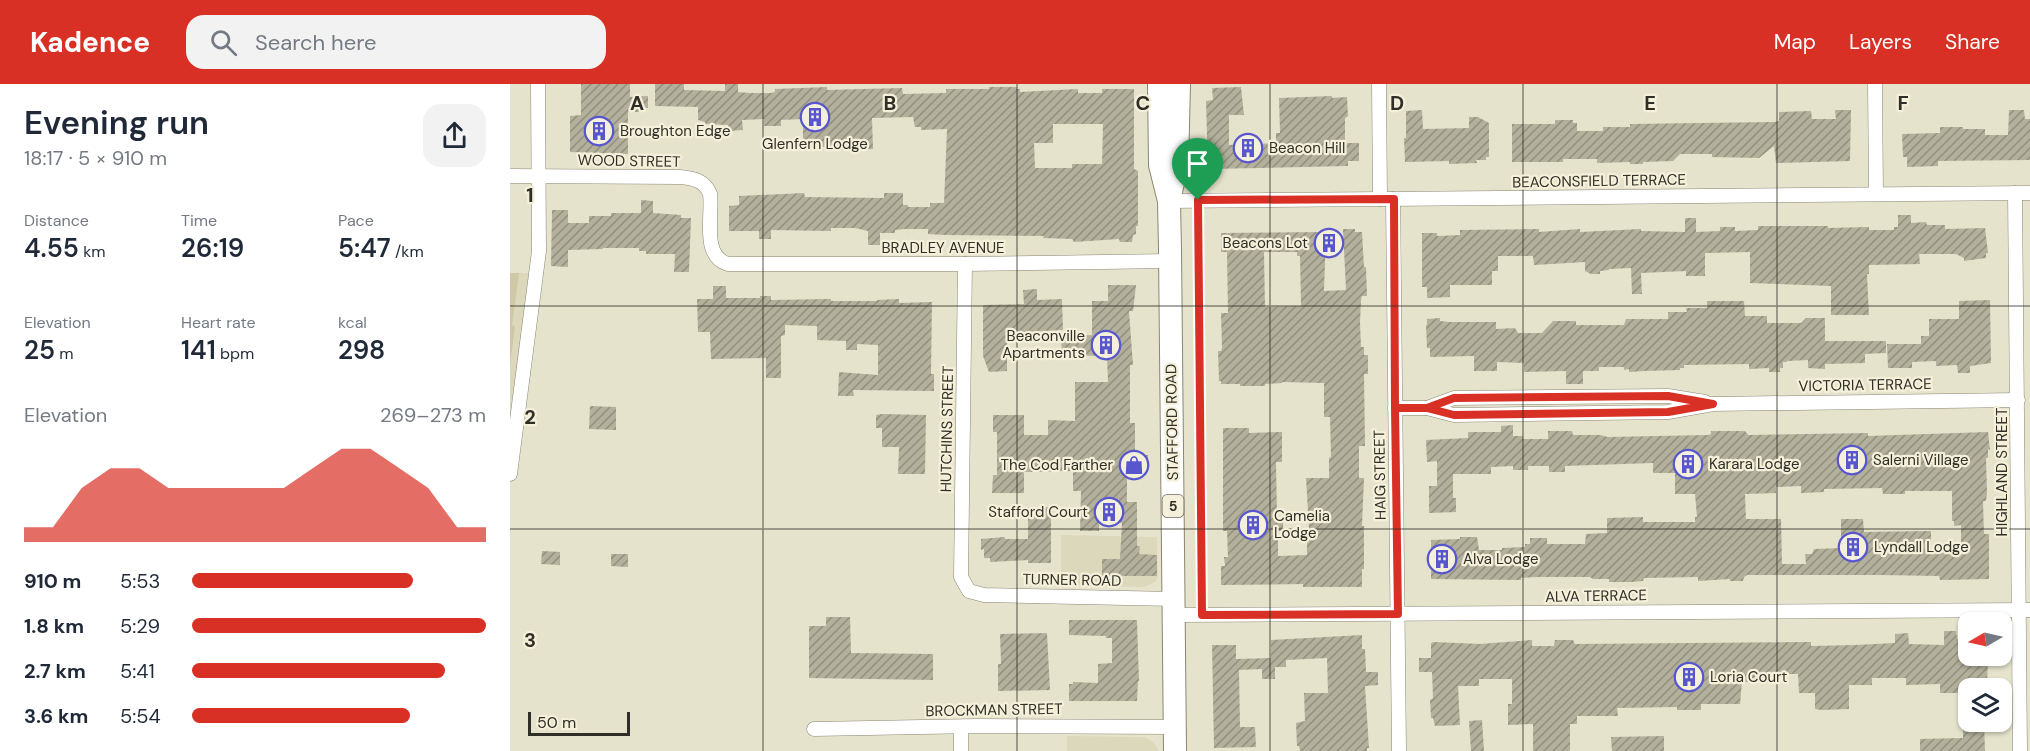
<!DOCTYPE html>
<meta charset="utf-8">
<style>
:root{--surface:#fff;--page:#f2f2f3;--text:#1f2937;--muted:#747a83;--accent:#d93025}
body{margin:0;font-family:"DM Sans",sans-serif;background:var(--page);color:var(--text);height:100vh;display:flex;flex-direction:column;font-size:22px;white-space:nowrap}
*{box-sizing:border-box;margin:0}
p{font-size:20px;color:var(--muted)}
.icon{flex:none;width:33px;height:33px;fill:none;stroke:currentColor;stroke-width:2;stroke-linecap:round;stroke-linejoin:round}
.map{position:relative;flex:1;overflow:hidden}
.details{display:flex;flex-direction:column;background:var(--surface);width:510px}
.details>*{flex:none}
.needle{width:39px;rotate:261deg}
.fabs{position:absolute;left:1448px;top:528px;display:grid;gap:12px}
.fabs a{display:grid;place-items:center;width:54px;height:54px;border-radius:12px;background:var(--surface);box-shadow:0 2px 4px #0004;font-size:30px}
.scale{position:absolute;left:18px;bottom:15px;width:102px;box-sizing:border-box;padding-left:6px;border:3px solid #302f27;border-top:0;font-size:16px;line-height:21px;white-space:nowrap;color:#302f27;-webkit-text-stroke:4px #f4f0da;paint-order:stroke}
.pin{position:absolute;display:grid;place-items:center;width:51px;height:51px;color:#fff;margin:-62px -26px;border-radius:50% 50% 50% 0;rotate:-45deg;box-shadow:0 0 6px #0007}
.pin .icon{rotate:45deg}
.round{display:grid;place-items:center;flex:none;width:63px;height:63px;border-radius:18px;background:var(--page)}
.overview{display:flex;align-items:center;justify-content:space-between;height:102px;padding:0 24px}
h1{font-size:33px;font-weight:600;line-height:45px}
.stats{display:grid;grid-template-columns:repeat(3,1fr);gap:9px;height:102px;padding:6px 24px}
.stats div{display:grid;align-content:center}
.stats b{font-size:26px;font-weight:600}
.stats small{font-size:16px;font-weight:400}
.stats p{font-size:16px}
.chart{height:168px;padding:12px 24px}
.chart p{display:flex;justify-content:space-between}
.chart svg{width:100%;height:108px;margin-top:6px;fill:var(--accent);opacity:.7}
ul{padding:0 24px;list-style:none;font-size:20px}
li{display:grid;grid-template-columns:96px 72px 1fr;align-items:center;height:45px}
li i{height:15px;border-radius:8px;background:var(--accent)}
header{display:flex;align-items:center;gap:36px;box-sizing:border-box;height:84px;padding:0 30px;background:var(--accent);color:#fff}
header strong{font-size:28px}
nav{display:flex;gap:33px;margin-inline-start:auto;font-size:21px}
.search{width:420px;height:54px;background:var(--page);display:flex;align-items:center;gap:15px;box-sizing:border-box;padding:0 21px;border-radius:18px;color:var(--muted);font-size:22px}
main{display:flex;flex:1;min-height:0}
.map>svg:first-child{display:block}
.built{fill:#dcd8bb}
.pitch{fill:#cec8a6}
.building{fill:url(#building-hatch);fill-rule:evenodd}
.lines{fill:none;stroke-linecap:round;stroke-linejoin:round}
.service-casing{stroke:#8a8673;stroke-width:8}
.minor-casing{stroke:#8a8673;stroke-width:15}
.trunk-casing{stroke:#8a8673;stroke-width:24}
.service{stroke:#fff;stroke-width:7}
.minor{stroke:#fff;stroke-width:14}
.trunk{stroke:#fff;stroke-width:22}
.route-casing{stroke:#fff;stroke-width:12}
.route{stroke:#d93025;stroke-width:8}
.grid{fill:none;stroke:#302f27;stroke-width:1.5;stroke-opacity:0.55}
.labels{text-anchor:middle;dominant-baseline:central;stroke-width:4.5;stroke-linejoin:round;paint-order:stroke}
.shield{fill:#f4f0da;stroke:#6b695d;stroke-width:1.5}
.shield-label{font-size:14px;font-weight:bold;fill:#302f27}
.poi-label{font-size:15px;fill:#302f27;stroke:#f4f0da;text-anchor:start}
.street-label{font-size:15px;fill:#302f27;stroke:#f4f0da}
.grid-label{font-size:20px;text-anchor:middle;font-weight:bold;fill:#302f27;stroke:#f4f0da;stroke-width:4.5;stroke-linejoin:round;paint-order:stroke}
</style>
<header>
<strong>Kadence</strong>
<div class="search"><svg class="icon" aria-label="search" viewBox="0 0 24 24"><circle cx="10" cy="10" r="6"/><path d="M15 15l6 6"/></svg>Search here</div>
<nav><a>Map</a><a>Layers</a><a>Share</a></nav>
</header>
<main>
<section class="details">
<div class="overview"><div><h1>Evening run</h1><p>18:17 · 5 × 910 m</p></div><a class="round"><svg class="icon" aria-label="share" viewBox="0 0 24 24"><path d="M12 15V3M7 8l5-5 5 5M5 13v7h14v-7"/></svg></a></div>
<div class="stats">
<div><p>Distance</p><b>4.55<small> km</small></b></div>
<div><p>Time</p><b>26:19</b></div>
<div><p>Pace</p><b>5:47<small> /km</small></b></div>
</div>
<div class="stats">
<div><p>Elevation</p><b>25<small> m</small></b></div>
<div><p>Heart rate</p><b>141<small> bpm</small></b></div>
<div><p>kcal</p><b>298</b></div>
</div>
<div class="chart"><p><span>Elevation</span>269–273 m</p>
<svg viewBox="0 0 160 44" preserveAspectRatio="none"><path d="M0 44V38L10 38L20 22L30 14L40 14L50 22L60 22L70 22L80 22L90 22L100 14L110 6L120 6L130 14L140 22L150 38L160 38V44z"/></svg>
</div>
<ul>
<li><b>910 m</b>5:53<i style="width:75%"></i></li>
<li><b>1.8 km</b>5:29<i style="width:100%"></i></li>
<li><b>2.7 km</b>5:41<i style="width:86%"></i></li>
<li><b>3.6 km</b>5:54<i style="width:74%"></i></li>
</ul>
</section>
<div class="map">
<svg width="1520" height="667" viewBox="0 0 1520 667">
<defs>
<pattern id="building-hatch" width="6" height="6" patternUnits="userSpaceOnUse" patternTransform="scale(1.5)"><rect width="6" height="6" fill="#b3b09b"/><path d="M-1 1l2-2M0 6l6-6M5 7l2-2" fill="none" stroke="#92907e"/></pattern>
</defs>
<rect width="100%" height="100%" fill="#e6e3cd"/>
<g class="built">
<path d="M0,189H21L0,333Z"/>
<path d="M551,451L647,453L648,493L646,497L635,503L551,502Z"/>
<path d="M557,652L634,653L643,658L649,667H557Z"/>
</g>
<path class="pitch" d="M0,189H9L2,241L5,242L0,281Z"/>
<g class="building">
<path d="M71,0H120V13L138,12V24L129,23V28H118V70L60,68V32L71,31Z"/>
<path d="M145,0H174V6L215,7V0H228V8L240,9H261L265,8V5L292,4L317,3V6L392,4L393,10L436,9V5H479V3H507V5H510V8L568,5V9H592V5H624V85L628,87V142H626V150L623,151L622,158H610L609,155L564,158L562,155L533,154L534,152L435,151L418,150V145H395L385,146V149H370V161H358V147L345,144H321V147L261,146V155H249V147H219V122L229,121V112L294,109L295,113L374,114V109H393V121H398V123H420V119H434L437,45L411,46V43H405L403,33L362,34L363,65L329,66V63H293V35L271,36V42H254V35L232,36L233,46L218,47V41L195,40V38L188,36V23L145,22ZM543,40H593L592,80H562V84H525L524,59H543Z"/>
<path d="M731,3L734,31H719V61L766,59V49H770L769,14L822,12V14L837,13L838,32L835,34V59H849V77H838V82L698,85L696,17L703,16L702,4Z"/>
<path d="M912,26L913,45L959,44V33H968L979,39V73H976V76H966L967,79L939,80V77L895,78L894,54H896V27Z"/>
<path d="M1325,26H1341L1340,77L1266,79L1264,62L1249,74L1202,73V70H1170L1163,77L1133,78V80H1120V78L1087,79V75H1053V78H1002V40H1045V36H1063V39H1067V47H1093V43H1120V40L1264,38L1269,37V28L1301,27L1302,35H1326Z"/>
<path d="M1499,26H1514L1515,35H1520V76L1428,77V82L1397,83V73H1393L1392,50L1430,49V43H1453V45H1475V51H1498Z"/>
<path d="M131,116L143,117V129L171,131V134H181L179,188H164L165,170H136V167H129V164H93V165L58,166V183L41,182L42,126H58V139H79V132H101V129H131Z"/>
<path d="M1388,131H1401V139L1416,138L1417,141H1435V145L1475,144L1478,169H1476V174L1454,177V174L1446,170H1409L1410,180L1359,181V190H1357L1359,231H1321V202L1240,199V168L1195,169V192H1176V187L1131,189L1132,210H1122L1121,184L1099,185V186L1090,187V190H1081L1075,187V178L1024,181L1023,172H988V187H982V201H940V213L917,214V203H912V149H927V152L950,151V146L1029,145V148L1070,145V148L1131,145V147L1175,148V134H1186V148L1210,147V143H1225V147L1248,146V142H1318V144L1359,143V146H1384V143H1388Z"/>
<path d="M833,145H845V148H852L854,183H856L857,212H852L851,216L850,238L851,263H854V271H858V290H854L855,362H849V394H854L852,442H854V485H852V503H793V500L711,501V482H715L714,473H718L717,447H713V344H739V349L772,348V378H766L767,434H773V447H768V472L797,471V444H799L796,394H819V374L821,373L820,333H814V299L772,298V299L755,300V302H730V300H711V297H709L708,267H711L712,264L711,229H718L717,168H711V149L816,148L814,207L836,206ZM754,168H787V172H790L791,222L755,223Z"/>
<path d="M598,201H626L623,227H619L623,281H620V339H625V371H638V388H617V418H627V462H630L629,470L647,471V492H592V475H610L612,439H589V447H570L571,407H563V387L514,388V409H482L483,391H487V348H483V331H514V351H538V336L565,337V298H598L597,271L572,272V268L552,270L551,253L582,251V217H598Z"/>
<path d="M203,202H216V214H250V212H261V216L321,215V217H367V216L389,215V219L422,218L421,290H424V307L343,306L344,312H328L329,288L368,291V261L347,260V266H336V257L307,256V242L275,241V251L271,252V294H256V274L201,275L200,248H188L187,215H203Z"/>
<path d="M527,205V216L552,215L553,246L517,248V252H497V287L479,288L473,272V221L514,220L513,206Z"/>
<path d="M1480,216L1481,279L1460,282V289H1448L1447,281L1426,282V277L1402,278V284H1378L1377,260H1411V252H1419V235H1449V217Z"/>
<path d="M1197,217H1234L1235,232H1257V239H1291L1296,234H1315V257H1376V269L1355,270V279L1315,280V285L1298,284V276L1277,277V278H1273V284H1270V288H1259V284L1239,285V280L1174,281V284H1170V286L1134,287L1119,288V285L1114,286V283H1089V287H1073V300H1056V287L1014,288V279L987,278V287H964V272L920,273V264H917L916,241H917V235L930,234V237L939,238H986V245L1005,244L1008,249H1032L1043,237H1066V241H1114L1116,235H1158V228H1177L1176,224H1197Z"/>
<path d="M80,322L106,323V346L79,345Z"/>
<path d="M372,330L416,331L415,390H388L389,363H372V344H366V331Z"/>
<path d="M1003,341V352H1013V355H1038V347H1062L1063,351H1090L1098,353L1198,351L1201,350V347H1235L1238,351L1358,349V352L1478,348L1480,366L1478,365V374H1476L1477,409L1476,417H1473L1474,450H1479V495L1432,496H1430L1429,492L1368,491H1237L1234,493L1233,497H1220V495L1188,497V493L1134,494L1133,497L1121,498H1099V495H1083L1080,493H1026L1011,494V496L921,495V456L950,455V453H967L969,466H992V464L1015,463V460H1020V454H1037V460H1075L1076,450L1097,449V434L1133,433V438H1185V433H1187L1185,410H1165V389H1143V379L1055,382V388H1039V382H1018V386H1003V382L981,383V390H943V414H946V428L919,429V402H927V377L917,378L916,356L958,354V348H991V342ZM1291,402V409L1314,408V405L1372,404L1373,410H1395V407H1442V437H1444V442L1451,441V466L1421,467V447L1354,448L1353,435H1331V464L1304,465L1302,470H1295L1296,480H1272L1271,435H1236L1235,410L1266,409V403Z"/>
<path d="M518,423H541V479H518V476L480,478V474H474V465L471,466V455L495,453V455H518Z"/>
<path d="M32,467L50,468V481L31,480Z"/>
<path d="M101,470H118V483L101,482Z"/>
<path d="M316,533H340L341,569L423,570V596L299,594V542H316Z"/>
<path d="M559,536H627L629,597H628L627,617H559V600H563V598L588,599V580L602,579V554H596V552L559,551Z"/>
<path d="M1434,547H1446L1447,555H1458V572H1478L1477,604H1458V609H1430V600L1396,601V594H1362V601H1339V625L1312,626L1305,625V609H1289L1288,590H1259V598H1232L1230,620H1191V626H1167V623L1107,624L1108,632H1067V640H1060V667H1023V640L998,641V620H1002V595H969V602H948L950,641L925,642L923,634H921L920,616L923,614L922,588H909V574H921V559L924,558L970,560L1022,556V562H1044L1045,556H1063L1065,560L1301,558V562L1345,561L1385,559V550L1398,549L1399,560L1434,561Z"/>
<path d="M537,549L540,606L488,607V580H491L490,550Z"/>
<path d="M852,551V565H855L856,588H868V601L855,602L859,664H857V667H790L789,662H787L786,639L795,637L794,609H818L817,574L776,576V583H765V595H752V585L729,586L730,643H745L746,663L704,664L702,561H726V575L761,574V556Z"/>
<path d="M972,636L974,667H961L959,637Z"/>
<path d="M1453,638H1474L1475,667H1410V655L1453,654Z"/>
<path d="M1154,652V667H1102L1101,653Z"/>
</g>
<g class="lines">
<g class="service-casing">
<path id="service" d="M688,116L692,531"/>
</g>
<g class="minor-casing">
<g id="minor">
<path d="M869,0L870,115"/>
<path d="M1365,0L1366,110"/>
<path d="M0,92L170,93C184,94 195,97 200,110C203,132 191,172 218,180H455L660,177"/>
<path d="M1505,109L1510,667"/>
<path d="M883,115L889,667"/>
<path d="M659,117L1520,109"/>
<path d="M455,180L451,493L459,507L474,511L664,515"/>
<path d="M885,324H917L944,331L1158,328L1203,320L1508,316"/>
<path d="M917,324L944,314L1158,312L1195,318"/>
<path d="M0,390L29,167L28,0"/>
<path d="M664,531L1520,526"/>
<path d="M304,645L467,642L665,643"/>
<path d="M451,667V643"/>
</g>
</g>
<g class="trunk-casing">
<g id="trunk">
<path d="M649,0L650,81L659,117L660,166L665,667"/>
<path d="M660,112L667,81L669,0"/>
</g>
</g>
<use href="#service" class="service"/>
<use href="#minor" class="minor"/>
<use href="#trunk" class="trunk"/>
</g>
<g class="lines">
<g class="route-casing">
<path id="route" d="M688,116L692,531L888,530L885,324H917L944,314L1158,312L1203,320L1158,328L944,331L917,324H885L884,115L688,116"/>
</g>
<use href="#route" class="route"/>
</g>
<path class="grid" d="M253,0V667M507,0V667M760,0V667M1013,0V667M1267,0V667M0,222H1520M0,445H1520"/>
<defs>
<g id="building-ring" transform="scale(1.5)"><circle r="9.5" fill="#f4f0da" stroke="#5856ce" stroke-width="1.5"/><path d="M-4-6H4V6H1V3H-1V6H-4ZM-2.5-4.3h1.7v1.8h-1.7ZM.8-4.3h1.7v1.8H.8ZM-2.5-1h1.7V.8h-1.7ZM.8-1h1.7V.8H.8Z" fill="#5856ce"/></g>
<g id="shop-ring" transform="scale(1.5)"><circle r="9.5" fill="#f4f0da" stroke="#5856ce" stroke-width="1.5"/><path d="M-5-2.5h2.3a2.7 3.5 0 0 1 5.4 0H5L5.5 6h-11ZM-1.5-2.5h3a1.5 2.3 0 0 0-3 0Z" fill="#5856ce"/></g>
</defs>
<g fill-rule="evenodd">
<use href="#building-ring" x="305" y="33"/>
<use href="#building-ring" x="89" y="47"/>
<use href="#building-ring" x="738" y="64"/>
<use href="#building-ring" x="819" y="159"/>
<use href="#building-ring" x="596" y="261"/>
<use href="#building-ring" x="1342" y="376"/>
<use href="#building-ring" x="1178" y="380"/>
<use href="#shop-ring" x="624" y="381"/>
<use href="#building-ring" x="599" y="428"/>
<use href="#building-ring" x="743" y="441"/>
<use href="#building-ring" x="1343" y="463"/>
<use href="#building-ring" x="932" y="475"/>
<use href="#building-ring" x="1179" y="593"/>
</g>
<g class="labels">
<rect class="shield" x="652.5" y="411" width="21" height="22" rx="4.5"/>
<g class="shield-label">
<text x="663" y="422">5</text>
</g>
<g class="poi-label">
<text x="110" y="47">Broughton Edge</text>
<text x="305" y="60" text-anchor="middle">Glenfern Lodge</text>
<text x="759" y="64">Beacon Hill</text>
<text x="798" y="159" text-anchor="end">Beacons Lot</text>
<text x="575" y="252" text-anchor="end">Beaconville<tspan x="575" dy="17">Apartments</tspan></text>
<text x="1363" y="376">Salerni Village</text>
<text x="1199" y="380">Karara Lodge</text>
<text x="603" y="381" text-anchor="end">The Cod Farther</text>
<text x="578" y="428" text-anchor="end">Stafford Court</text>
<text x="764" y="432">Camelia<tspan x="764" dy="17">Lodge</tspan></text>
<text x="1364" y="463">Lyndall Lodge</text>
<text x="953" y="475">Alva Lodge</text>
<text x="1200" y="593">Loria Court</text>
</g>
<g class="street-label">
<text transform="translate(119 77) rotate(1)">WOOD STREET</text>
<text transform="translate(1089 97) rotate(-1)">BEACONSFIELD TERRACE</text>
<text x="433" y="164">BRADLEY AVENUE</text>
<text transform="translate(1355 301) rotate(-1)">VICTORIA TERRACE</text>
<text transform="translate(662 338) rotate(-91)">STAFFORD ROAD</text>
<text transform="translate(437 345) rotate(-89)">HUTCHINS STREET</text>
<text transform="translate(1492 388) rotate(-90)">HIGHLAND STREET</text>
<text transform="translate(870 391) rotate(-91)">HAIG STREET</text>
<text transform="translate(562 496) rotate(1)">TURNER ROAD</text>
<text transform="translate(1086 512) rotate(-1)">ALVA TERRACE</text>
<text transform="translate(484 626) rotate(-1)">BROCKMAN STREET</text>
</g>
</g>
<g class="grid-label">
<text x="127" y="26">A</text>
<text x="380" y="26">B</text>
<text x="633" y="26">C</text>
<text x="887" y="26">D</text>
<text x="1140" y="26">E</text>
<text x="1393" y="26">F</text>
<text x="20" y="118">1</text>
<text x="20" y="340">2</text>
<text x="20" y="563">3</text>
</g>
</svg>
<div class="fabs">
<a><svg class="needle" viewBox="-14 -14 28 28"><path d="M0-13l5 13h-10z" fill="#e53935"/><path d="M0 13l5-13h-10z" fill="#747a83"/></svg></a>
<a><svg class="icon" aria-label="layers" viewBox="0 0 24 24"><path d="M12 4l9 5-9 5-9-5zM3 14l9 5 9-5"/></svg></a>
</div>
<div class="scale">50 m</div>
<div class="pin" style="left:688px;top:116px;background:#1e9e55"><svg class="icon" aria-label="arrive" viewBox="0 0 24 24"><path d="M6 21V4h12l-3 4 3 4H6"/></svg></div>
</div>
</main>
